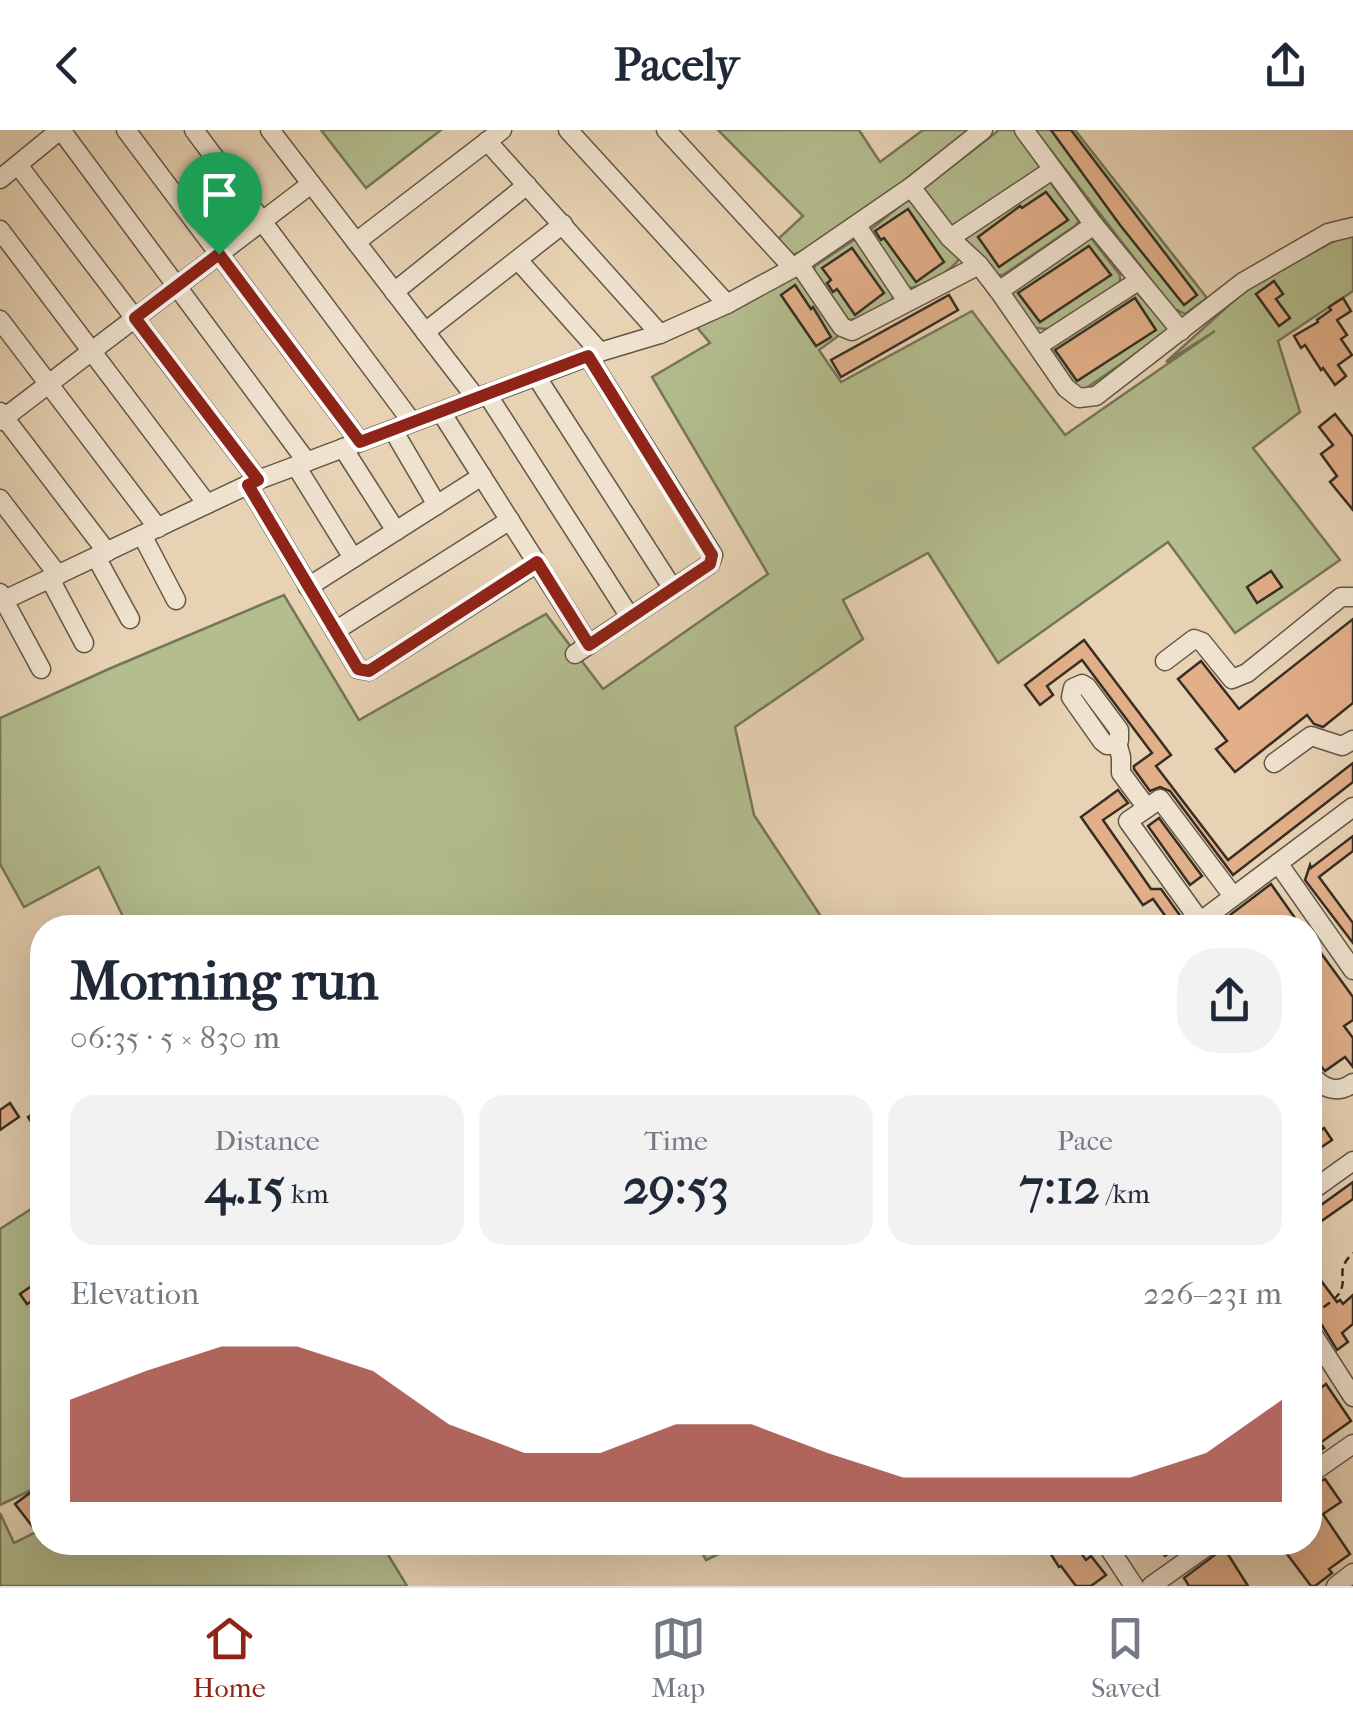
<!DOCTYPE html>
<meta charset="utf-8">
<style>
:root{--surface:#fff;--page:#f2f2f3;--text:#1f2937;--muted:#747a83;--line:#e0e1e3;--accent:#8f2418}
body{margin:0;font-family:"IM FELL French Canon",serif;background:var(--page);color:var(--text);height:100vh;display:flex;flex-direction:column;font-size:38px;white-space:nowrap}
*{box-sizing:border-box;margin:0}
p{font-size:32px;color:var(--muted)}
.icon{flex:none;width:55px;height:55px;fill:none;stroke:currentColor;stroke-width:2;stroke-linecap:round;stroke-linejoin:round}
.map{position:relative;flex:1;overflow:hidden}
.sheet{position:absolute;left:30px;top:785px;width:1292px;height:640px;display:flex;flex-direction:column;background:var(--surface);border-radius:40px;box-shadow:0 10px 40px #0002}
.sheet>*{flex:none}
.pin{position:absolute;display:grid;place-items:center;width:85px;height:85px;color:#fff;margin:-102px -42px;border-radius:50% 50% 50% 0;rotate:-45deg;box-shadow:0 0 10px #0007}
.pin .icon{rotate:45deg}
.round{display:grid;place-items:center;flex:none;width:105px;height:105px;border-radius:40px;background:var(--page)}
.summary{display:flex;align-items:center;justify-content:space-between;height:170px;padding:0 40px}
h1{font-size:55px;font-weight:700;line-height:75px}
.figures{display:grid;grid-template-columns:repeat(3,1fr);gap:15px;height:170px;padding:10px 40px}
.figures div{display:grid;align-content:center;border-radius:25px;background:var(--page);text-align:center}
.figures b{font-size:50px;font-weight:700}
.figures small{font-size:28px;font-weight:400}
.figures p{font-size:28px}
.chart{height:280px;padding:20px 40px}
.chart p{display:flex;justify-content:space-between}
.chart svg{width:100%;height:180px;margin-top:10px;fill:var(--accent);opacity:.7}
header{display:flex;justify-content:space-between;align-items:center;height:130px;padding:0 40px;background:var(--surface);font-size:45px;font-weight:700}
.dock{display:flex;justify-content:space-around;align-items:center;height:140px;border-top:2px solid var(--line);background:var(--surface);font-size:28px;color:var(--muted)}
.dock a{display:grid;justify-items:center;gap:5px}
.dock .selected{color:var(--accent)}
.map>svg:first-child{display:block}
.green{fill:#b3bd8e;stroke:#757658;stroke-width:2.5}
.building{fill:#e2af89;stroke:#372e23;stroke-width:2.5}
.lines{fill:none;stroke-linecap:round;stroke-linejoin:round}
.minor-casing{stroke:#635747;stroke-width:21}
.path{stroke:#372e23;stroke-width:2.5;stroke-dasharray:8 5;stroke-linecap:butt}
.minor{stroke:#efe2ce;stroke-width:18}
.route-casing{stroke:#fff;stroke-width:20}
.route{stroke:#8f2418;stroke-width:12}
</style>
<header><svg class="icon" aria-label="back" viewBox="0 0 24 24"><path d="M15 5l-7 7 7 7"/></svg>Pacely<svg class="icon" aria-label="share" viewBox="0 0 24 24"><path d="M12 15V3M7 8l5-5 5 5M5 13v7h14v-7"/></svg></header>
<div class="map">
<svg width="1353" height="1456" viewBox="0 0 1353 1456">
<rect width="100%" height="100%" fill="#e7d2b3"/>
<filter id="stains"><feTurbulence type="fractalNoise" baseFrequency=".002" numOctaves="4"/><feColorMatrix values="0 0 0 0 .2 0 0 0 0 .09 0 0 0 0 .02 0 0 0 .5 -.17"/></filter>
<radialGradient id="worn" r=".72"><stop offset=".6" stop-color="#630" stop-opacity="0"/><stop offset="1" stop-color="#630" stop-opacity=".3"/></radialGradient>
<g class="green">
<path d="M321,0H441L366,58Z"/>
<path d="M718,0H859L880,32L923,0H968L900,54L804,121L792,125L776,111L803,86Z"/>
<path d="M999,0H1015L1038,31L1040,38L956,95H950L925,66L924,58Z"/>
<path d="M1035,0H1075L1207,168L1185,184L1173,178Z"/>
<path d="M1043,52H1050L1079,91L1075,96L1003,145H996L963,112L962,106Z"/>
<path d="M906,71H912L960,128C950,142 927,155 910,158L903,152L870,100Z"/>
<path d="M1353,105V161L1278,211L1300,282L1253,318L1340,430L1235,503L1168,412L998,533L928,423L843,470L863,509L735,597L754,685L828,797H128L99,737L24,777L0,734V588L111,538L284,465L359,590L546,484L603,559L768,444L652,247L710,213L695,195L794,147L801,149L839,203L837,207L819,220L841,252L972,181L1065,305L1215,201L1166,232L1249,157L1336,110Z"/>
<path d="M1091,108L1120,145V153L1048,199L1035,198L1011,167L1012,158L1081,112Z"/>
<path d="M854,110L859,111L895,165C887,178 863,190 848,190L813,141L815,136Z"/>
<path d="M1134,159L1170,200L1085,259L1074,257L1051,221L1052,214Z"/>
<path d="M42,1072V1355L0,1375V1099Z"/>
<path d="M0,1383L14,1413L42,1399V1412L381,1413L407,1456H0Z"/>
<path d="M697,1413H742L706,1430Z"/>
</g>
<g class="building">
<path d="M1051,0H1071L1197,165L1184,175L1120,95Z"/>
<path d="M1046,62L1068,90L999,137L978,107L1020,76L1022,78Z"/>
<path d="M908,79L944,132L916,152L884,108L881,110L875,101Z"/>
<path d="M1089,116L1111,145L1040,192L1018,163Z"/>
<path d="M852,118L884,163L855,185L837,159L833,162L827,153L831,150L822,138Z"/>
<path d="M1274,151L1283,164L1276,169L1290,188L1279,196L1256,164Z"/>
<path d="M795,155L811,179L813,177L831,207L816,216L781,165Z"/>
<path d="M949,165L958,180L841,247L831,230Z"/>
<path d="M1135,168L1156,200L1077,251L1055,220Z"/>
<path d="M1343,168L1351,181L1337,190L1347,205L1341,209L1352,225L1338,235L1346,246L1335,255L1323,238L1321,240L1305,215L1301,218L1294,206L1318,192L1317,190L1331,180L1329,177Z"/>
<path d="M1335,284L1353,307V380L1330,352L1337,346L1321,324L1333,315L1319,297Z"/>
<path d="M1271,441L1282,457L1257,473L1247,457Z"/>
<path d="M1353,489V573L1323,597L1314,594L1307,585L1235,642L1216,619L1227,611L1178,549L1201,531L1239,579Z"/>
<path d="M1084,510L1171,625L1156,636L1228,730L1353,633V652L1233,745L1170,661L1160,657L1150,661L1134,639V636L1152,623L1082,530L1047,556L1053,565L1040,575L1025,555Z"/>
<path d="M1118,660L1128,673L1103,690L1151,759H1161L1189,798H1174L1153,769L1143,775L1081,687Z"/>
<path d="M1159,688L1202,746L1190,755L1148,696Z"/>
<path d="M1353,706V721L1319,747L1353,793V813L1305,750L1310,735L1311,738Z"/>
<path d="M1271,754L1302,798H1220L1218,794Z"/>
<path d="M1310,808L1353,867V890L1344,896L1353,908V937L1345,927L1325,941L1319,934L1310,931Z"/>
<path d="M10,973L19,987L0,1000V980Z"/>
<path d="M42,978V1008L28,987Z"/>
<path d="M1324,998L1332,1010L1310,1025V1008Z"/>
<path d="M1353,1052V1069L1310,1099V1083Z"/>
<path d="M1310,1136L1337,1172L1340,1170L1343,1174L1353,1165V1194L1342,1203L1348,1212L1337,1220L1320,1192L1310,1188Z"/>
<path d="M33,1155L40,1166L27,1174L20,1164Z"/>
<path d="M1326,1254L1351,1291L1320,1313L1324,1318L1310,1327V1266Z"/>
<path d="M1325,1349L1341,1372L1323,1384L1350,1424L1329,1439L1332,1443L1315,1456H1311L1278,1412H1310V1356Z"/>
<path d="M42,1354V1388L32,1396L15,1374Z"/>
<path d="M1043,1412H1073L1086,1430L1091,1426L1106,1445L1091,1456H1076L1061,1436L1059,1437Z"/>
<path d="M1156,1412H1185L1165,1426Z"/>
<path d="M1224,1418L1248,1456H1189L1184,1448Z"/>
</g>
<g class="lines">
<g class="minor-casing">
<g id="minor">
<path d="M61,0L307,332"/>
<path d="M126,0L360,312"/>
<path d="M194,0L412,292"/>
<path d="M270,0L476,268"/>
<path d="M568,0L727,174"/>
<path d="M983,0L911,57L950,108L979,135L999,161L1066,258L1079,268L1096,266L1243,152L1328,103L1353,97"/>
<path d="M1024,0L1094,95L1181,201"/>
<path d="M487,11L660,204"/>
<path d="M18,35L258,350"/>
<path d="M0,49L60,0"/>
<path d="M857,96L907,171"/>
<path d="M0,100L207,374"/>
<path d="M950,108L1052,40"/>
<path d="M356,112L502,0"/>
<path d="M518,130L600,222"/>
<path d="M799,134L842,197L852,201L979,135"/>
<path d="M793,138L911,57"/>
<path d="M999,161L1094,95"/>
<path d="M394,162L527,55"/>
<path d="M0,190L158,398"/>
<path d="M425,202L563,94"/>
<path d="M1038,216L1138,151"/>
<path d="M536,246L673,459"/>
<path d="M487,264L630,487"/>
<path d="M0,282L107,422"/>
<path d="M441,282L589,515"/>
<path d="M0,291L311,54"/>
<path d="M393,300L437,375"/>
<path d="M343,318L396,401"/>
<path d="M296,336L353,428"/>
<path d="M248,355L358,539L369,541L537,433"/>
<path d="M0,369L58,445"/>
<path d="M142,405L176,470"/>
<path d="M96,427L130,489"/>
<path d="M50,449L84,513"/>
<path d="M308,457L482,346"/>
<path d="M0,463L41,539"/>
<path d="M0,472L258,350L600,222L660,204L727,174L793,138L666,0"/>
<path d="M335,501L510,390"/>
<path d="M575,524L710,434L713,425L588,226"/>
<path d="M1165,531L1194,509L1202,512L1232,549L1247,543L1341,467H1353"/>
<path d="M1082,554L1087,557L1119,600V610L1114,614L1107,615L1102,611L1071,567L1073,558Z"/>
<path d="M1117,612L1121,627V643L1147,678"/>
<path d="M1274,633L1311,606L1342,616L1353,610"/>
<path d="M1278,733L1353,840"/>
<path d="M1201,791L1353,677"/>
<path d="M1205,798L1128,691L1160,669L1233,766"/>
<path d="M1310,943C1321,958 1337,965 1353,953"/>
<path d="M1314,1059L1353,1031"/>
<path d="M1310,1200L1353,1267"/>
<path d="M1310,1344L1353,1314"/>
<path d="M1105,1412L1134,1456"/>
<path d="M1151,1456L1213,1412"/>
<path d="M1336,1456L1353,1443"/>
</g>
</g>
<path class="path" d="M1313,1185C1321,1178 1335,1171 1340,1162C1348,1147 1334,1141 1353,1123"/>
<use href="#minor" class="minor"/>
</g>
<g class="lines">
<g class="route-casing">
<path id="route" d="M219,124L360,312L588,226L712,425L710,434L589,515L537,432L369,541L358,539L248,355L258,350L135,188Z"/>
</g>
<use href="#route" class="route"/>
</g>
<rect width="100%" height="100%" filter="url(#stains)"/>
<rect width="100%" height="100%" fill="url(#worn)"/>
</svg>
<div class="pin" style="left:219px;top:124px;background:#1e9e55"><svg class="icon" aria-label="arrive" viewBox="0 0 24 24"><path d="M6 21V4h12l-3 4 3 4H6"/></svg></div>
<section class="sheet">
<div class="summary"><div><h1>Morning run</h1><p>06:35 · 5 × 830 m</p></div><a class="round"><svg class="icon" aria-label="share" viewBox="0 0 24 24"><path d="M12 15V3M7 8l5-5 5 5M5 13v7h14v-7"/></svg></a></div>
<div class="figures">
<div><p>Distance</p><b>4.15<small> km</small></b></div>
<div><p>Time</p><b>29:53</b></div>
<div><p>Pace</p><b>7:12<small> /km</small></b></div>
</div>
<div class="chart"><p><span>Elevation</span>226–231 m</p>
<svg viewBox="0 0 160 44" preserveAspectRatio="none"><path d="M0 44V19L10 12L20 6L30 6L40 12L50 25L60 32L70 32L80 25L90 25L100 32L110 38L120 38L130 38L140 38L150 32L160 19V44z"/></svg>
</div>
</section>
</div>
<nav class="dock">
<a class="selected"><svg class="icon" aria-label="home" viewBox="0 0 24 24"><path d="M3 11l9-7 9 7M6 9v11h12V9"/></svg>Home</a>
<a><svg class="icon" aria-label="map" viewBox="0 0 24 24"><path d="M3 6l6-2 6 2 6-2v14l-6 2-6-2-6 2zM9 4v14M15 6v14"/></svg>Map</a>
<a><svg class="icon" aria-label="saved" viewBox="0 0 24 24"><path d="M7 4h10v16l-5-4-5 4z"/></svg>Saved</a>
</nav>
